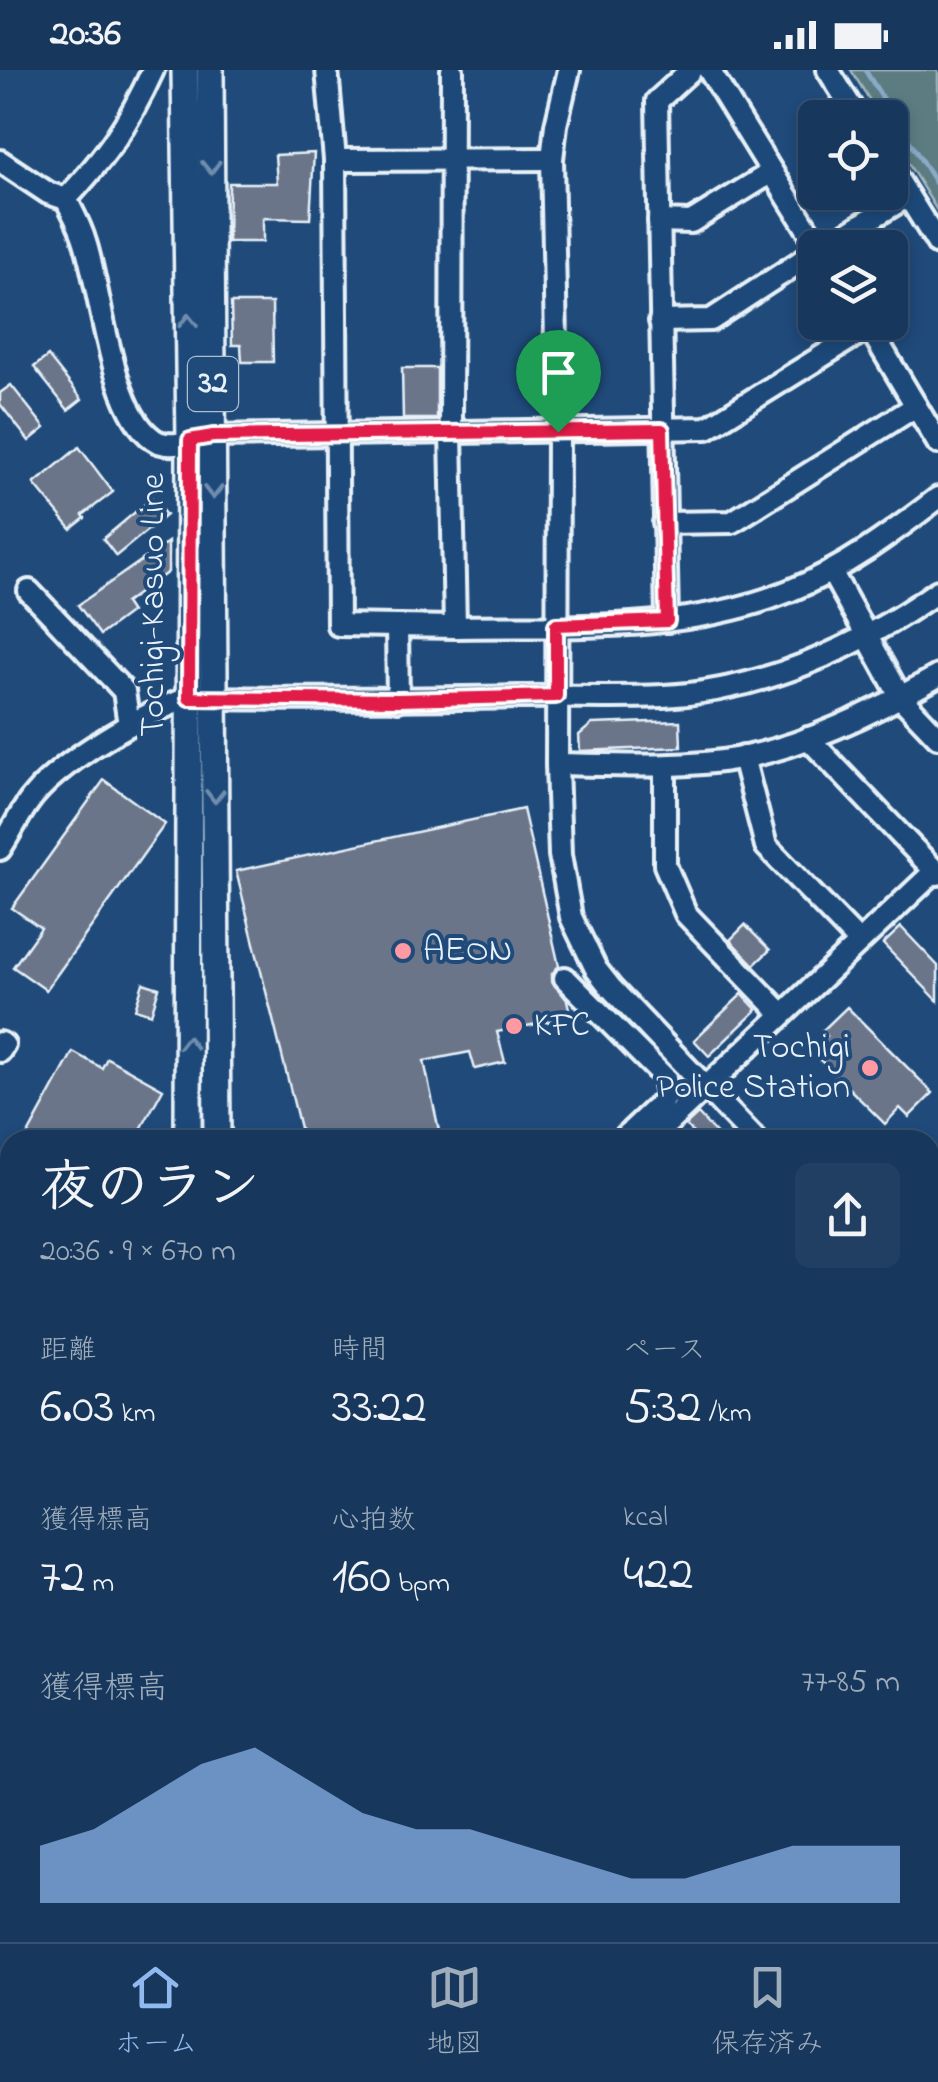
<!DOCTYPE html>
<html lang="ja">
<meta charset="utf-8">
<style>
:root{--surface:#17385c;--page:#203f62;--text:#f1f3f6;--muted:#9eacbb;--line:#365272;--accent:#90b9f0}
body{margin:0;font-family:"Indie Flower","Klee One",sans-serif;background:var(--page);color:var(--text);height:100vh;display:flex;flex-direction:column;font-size:38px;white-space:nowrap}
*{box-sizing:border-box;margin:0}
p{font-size:32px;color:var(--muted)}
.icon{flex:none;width:55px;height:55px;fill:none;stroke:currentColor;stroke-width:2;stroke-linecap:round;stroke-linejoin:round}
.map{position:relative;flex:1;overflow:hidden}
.details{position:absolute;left:0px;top:1060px;width:940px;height:812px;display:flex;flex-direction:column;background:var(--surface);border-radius:30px 30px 0 0;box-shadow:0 5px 15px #0003,0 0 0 2px var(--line)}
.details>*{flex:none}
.fabs{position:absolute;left:798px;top:30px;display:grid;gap:20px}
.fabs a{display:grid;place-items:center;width:110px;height:110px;border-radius:15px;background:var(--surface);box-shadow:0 5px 15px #0003,0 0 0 2px var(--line);font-size:50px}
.pin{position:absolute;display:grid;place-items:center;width:85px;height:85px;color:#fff;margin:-102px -42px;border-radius:50% 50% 50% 0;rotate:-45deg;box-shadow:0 0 10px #0007}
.pin .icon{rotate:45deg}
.round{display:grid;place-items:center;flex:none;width:105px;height:105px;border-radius:15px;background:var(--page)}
.summary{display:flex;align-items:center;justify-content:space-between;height:170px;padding:0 40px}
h1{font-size:55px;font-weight:600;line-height:75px}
.figures{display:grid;grid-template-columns:repeat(3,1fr);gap:15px;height:170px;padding:10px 40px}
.figures div{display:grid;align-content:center}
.figures b{font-size:50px;font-weight:600}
.figures small{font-size:28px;font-weight:400}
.figures p{font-size:28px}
.chart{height:280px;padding:20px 40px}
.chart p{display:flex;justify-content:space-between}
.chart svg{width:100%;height:180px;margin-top:10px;fill:var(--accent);opacity:.7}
.status{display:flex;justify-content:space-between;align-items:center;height:70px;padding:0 50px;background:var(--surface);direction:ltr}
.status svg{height:28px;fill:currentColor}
.tabs{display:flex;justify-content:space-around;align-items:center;height:140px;border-top:2px solid var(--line);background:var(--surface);font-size:28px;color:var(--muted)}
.tabs a{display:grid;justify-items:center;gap:5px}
.tabs .current{color:var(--accent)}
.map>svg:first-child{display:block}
.green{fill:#5b7c81;stroke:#a2b6bc;stroke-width:2.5}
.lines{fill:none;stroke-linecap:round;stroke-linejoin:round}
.stream{stroke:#8aaac8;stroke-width:5}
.river{stroke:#4c7aa8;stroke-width:28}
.building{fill:#6b758a;stroke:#e8f1f8;stroke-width:2.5}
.minor-casing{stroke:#e8f1f8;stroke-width:28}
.major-casing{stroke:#e8f1f8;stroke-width:32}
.minor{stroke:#1f4a7a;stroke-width:20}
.major{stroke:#1f4a7a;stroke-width:25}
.oneway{stroke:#6f8dac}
.route-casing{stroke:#fff;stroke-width:20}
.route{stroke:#e11d48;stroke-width:12}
.poi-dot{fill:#ff9aa2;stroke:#1f4a7a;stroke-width:4}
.labels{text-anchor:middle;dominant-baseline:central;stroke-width:8;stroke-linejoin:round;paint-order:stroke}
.shield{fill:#1f4a7a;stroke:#acbfd2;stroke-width:2.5}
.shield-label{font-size:32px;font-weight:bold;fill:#e8f1f8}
.street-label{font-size:35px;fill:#e8f1f8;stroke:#1f4a7a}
.poi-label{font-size:35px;fill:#e8f1f8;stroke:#1f4a7a;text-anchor:start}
</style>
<div class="status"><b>20:36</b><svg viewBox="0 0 49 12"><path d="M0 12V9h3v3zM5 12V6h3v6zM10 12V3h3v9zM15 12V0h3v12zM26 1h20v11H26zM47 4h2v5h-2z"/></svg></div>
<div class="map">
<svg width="938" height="1872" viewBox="0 0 938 1872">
<rect width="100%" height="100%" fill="#1f4a7a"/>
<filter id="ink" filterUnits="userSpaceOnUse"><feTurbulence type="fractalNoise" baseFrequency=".01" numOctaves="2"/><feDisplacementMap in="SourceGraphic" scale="20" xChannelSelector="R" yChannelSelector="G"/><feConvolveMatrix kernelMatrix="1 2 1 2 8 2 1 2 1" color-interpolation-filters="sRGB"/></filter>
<g filter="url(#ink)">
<g class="green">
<path d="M851,0H938V142L890,64V48L880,47Z"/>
<path d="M938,1090V1242L930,1234V1097Z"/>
</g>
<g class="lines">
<g class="stream">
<path d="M865,0L938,117"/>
<path d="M0,1633L10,1626"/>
<path d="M361,1862L365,1872"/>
</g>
<g class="river">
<path d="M930,1783L938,1771"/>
<path d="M904,1872L906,1862"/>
</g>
</g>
<g class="building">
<path d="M314,83L310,149L263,148V172H228L229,113H277L275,85Z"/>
<path d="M231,233H272L273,292H242L241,275H232Z"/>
<path d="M48,286L82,329L68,340L34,297Z"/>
<path d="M402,298H437V349H403Z"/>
<path d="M11,315L45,358L29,371L0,334V323Z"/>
<path d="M79,377L113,422L83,445L85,448L71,459L34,414Z"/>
<path d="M152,428L166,445L116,486L103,469Z"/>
<path d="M168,472V502L125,533L131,542L100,565L78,535Z"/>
<path d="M680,651L681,677L580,681L579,665L592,654Z"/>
<path d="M104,710L165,754L46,920L13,897L41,858L12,838Z"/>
<path d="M523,739L559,896L552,904V911L567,930L571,947L497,962L505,992L475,999L470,982L424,991L441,1070H303L236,801Z"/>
<path d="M745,855L770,880L754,895L730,870Z"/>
<path d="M901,857L938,896V931L883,874Z"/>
<path d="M143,913L159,918L151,944L135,939Z"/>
<path d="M742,924L757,940L709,986L694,970Z"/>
<path d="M847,937L933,1023L909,1047L900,1038L885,1054L812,982L827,966L822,961Z"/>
<path d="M73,982L102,998L107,988L163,1019L135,1070H25Z"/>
<path d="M698,1044L722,1070H699L686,1055Z"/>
</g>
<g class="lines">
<g class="minor-casing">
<g id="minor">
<path d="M327,0L335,90L338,555L397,556"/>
<path d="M452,0L451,363L455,557C565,555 685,564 789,521C844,499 891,464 938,428"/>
<path d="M569,0L556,55L552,89L558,361L557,694L560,785L571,847L596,899L611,918L756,1070"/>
<path d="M709,0L819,178"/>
<path d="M828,0L858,48"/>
<path d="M335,90L552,89"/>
<path d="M0,91L48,123L66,129C73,143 81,157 85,172C101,220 110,339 153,369C169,381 195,369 213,366L707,358L869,257"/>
<path d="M890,97L938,174"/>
<path d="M66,129C107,85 128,55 153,0"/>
<path d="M659,151L691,152L772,102"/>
<path d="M823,178L908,126"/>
<path d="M660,251L711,250L815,182"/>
<path d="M866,252L938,373"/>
<path d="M664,453L732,452L916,336"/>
<path d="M831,501L901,628L938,667"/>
<path d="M29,521L124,621L129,655"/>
<path d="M667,551L657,31L691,0"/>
<path d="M398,630L397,556L455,557"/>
<path d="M808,668L938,804"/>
<path d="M743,687L766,776L859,872"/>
<path d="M557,694C618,695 680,699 741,688C809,675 879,640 938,606"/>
<path d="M665,696V795L686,844L782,944"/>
<path d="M0,779C10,764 18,747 28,733C55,694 144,642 189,628C299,629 408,630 518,627C566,626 615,628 663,626C763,621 858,578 938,521"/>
<path d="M565,908L665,1008L666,1025L662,1032L625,1067"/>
<path d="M0,973L4,975L0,981"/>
<path d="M650,1070L935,801"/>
<path d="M930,1250L938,1259"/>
<path d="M930,1331L938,1323"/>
<path d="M930,1362L938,1367"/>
<path d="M0,1598L10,1608"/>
<path d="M930,1737L938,1725"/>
<path d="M0,1787L10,1791"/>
<path d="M930,1851L938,1827"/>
<path d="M372,1862L376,1872"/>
<path d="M653,1862L661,1872"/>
<path d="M558,1872L561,1862"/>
<path d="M862,1872L876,1867"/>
</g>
</g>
<g class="major-casing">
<g id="major">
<path d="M185,0L190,371L188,1070"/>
<path d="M210,0L217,1070"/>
<path d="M0,1306H10"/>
<path d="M0,1339H10"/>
<path d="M930,1555L938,1561"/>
<path d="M930,1577L938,1583"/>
<path d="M282,1862L288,1872"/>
</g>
</g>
<use href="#minor" class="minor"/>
<use href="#major" class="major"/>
</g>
<defs><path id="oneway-chevron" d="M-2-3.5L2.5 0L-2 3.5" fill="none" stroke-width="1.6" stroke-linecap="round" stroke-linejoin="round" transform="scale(2.5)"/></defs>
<g class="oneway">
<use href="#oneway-chevron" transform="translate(211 97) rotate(89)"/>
<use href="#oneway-chevron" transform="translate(188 251) rotate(-91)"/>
<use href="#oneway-chevron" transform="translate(213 422) rotate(90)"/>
<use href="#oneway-chevron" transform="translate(215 726) rotate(90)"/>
<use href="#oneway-chevron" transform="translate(188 973) rotate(-90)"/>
</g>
</g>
<g class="lines" filter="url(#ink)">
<g class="route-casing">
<path id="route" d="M662,360L667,551L556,555V626L398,630L189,628L190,370L213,366Z"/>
</g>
<use href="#route" class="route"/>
</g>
<g class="poi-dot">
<circle cx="403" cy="881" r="10"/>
<circle cx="514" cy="956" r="10"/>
<circle cx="870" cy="998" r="10"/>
</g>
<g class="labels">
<rect class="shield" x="188" y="287" width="50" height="54" rx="8"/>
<g class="shield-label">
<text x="213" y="314">32</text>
</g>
<g class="street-label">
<text transform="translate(154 535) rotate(-90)">Tochigi-Kasuo Line</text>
</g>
<g class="poi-label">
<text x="423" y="881">AEON</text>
<text x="534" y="956">KFC</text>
<text x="850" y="978" text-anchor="end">Tochigi<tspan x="850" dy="40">Police Station</tspan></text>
</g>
</g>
</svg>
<div class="fabs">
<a><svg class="icon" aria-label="locate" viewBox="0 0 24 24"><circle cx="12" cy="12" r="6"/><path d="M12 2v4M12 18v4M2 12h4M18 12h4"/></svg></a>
<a><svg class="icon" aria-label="layers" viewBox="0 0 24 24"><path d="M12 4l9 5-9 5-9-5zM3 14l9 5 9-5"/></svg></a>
</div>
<div class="pin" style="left:558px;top:362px;background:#1e9e55"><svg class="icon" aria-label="arrive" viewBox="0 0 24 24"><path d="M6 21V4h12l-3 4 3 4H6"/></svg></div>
<section class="details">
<div class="summary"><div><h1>夜のラン</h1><p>20:36 · 9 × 670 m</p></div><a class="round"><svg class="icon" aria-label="share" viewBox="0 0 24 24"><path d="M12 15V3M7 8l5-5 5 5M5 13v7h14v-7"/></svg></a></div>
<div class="figures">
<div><p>距離</p><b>6.03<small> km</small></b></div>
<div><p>時間</p><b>33:22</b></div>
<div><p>ペース</p><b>5:32<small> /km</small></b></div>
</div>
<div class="figures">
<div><p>獲得標高</p><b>72<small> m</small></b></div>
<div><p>心拍数</p><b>160<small> bpm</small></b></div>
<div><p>kcal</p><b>422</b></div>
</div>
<div class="chart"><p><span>獲得標高</span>77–85 m</p>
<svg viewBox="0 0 160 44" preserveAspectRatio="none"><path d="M0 44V30L10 26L20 18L30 10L40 6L50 14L60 22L70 26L80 26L90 30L100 34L110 38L120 38L130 34L140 30L150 30L160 30V44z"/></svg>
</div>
</section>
</div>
<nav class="tabs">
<a class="current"><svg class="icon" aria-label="home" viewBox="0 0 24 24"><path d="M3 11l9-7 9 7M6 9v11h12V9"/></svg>ホーム</a>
<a><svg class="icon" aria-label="map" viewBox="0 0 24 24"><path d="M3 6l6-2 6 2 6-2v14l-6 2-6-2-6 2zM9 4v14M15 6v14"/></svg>地図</a>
<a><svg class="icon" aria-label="saved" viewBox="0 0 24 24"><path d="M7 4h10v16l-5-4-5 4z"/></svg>保存済み</a>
</nav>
